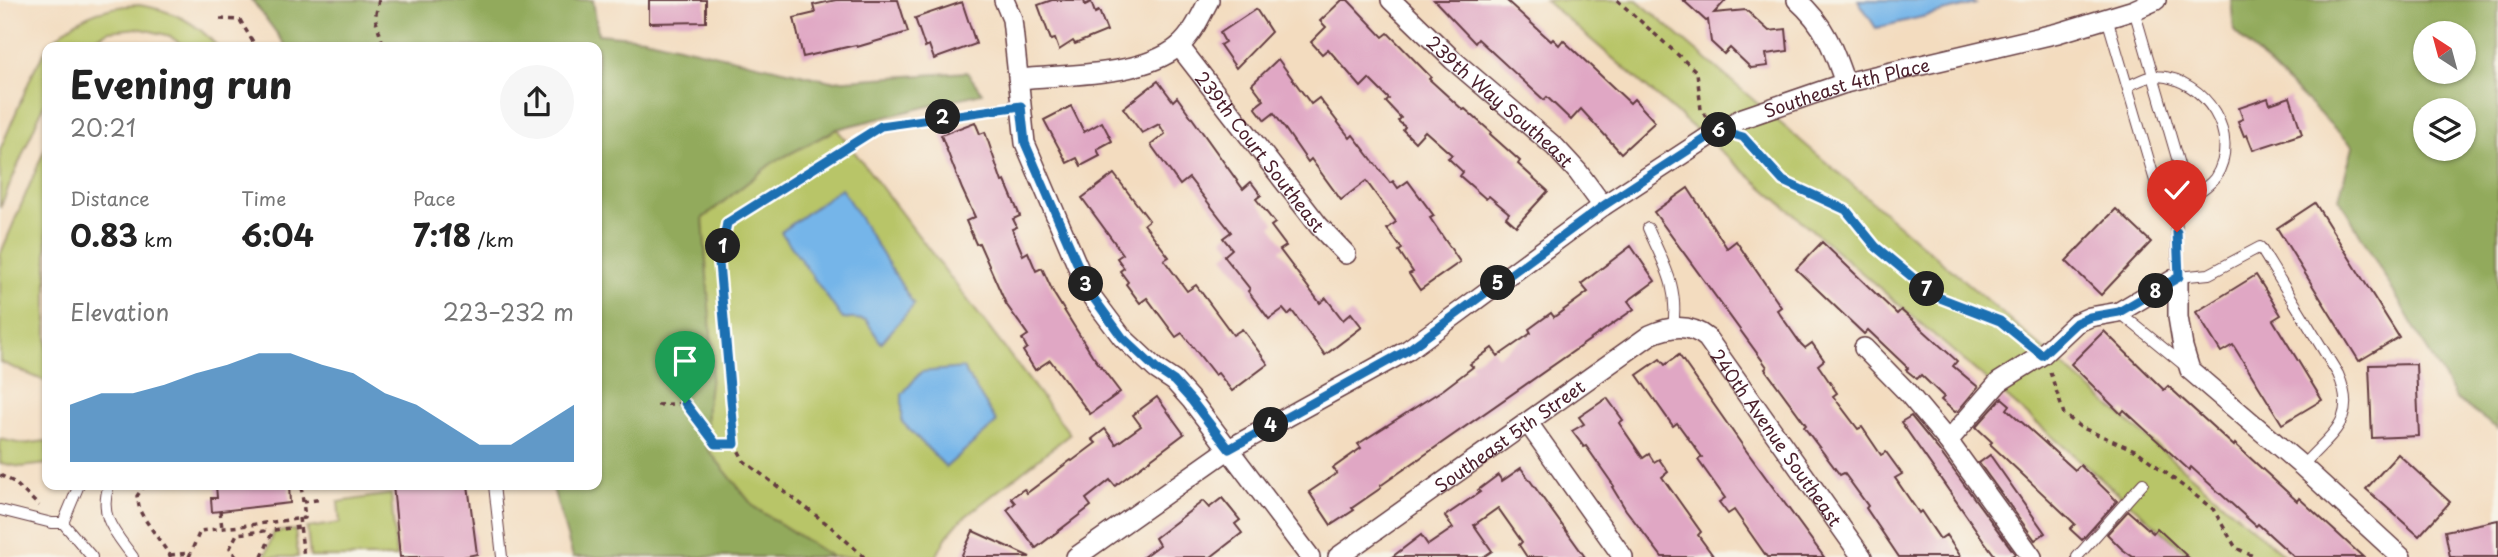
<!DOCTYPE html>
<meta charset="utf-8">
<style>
:root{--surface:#fff;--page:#f6f6f6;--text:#222;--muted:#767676;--accent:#1f6fb2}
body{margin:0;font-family:"Playpen Sans",sans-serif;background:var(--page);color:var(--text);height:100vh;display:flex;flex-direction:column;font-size:26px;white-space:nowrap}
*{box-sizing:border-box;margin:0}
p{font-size:23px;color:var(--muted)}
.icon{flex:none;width:38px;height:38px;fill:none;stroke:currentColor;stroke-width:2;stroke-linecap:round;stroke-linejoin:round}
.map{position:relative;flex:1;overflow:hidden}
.side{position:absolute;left:42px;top:42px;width:560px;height:448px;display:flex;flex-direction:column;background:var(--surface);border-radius:14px;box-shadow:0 2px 5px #0004}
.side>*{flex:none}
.needle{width:46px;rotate:324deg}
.controls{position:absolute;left:2413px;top:21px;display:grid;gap:14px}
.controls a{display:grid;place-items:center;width:63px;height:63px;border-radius:50%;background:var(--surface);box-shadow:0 2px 5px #0004;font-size:35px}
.pin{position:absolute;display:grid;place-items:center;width:60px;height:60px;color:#fff;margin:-72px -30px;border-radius:50% 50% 50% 0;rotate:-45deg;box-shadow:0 0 7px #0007}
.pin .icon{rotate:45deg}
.km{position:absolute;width:35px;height:35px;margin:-18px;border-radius:50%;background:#222;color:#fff;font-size:19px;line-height:35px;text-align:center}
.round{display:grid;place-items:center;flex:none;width:74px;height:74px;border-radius:37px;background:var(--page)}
.summary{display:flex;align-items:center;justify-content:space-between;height:119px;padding:0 28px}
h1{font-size:38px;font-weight:700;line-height:52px}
.stats{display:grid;grid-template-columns:repeat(3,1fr);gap:10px;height:119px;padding:7px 28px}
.stats div{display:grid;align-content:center}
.stats b{font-size:30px;font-weight:700}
.stats small{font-size:19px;font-weight:400}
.stats p{font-size:19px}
.chart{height:196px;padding:14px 28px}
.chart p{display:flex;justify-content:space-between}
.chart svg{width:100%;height:126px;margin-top:7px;fill:var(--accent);opacity:.7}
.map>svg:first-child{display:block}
.green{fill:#b8c567;stroke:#817249;stroke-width:2}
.forest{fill:#92aa5c;stroke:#6e6444;stroke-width:2;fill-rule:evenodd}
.water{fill:#75b5e9;stroke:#606a8a;stroke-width:2}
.building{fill:#e0a7c4}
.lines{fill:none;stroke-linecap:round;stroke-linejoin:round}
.lane-casing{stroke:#633b41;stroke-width:12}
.street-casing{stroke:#633b41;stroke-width:22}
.path{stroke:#633b41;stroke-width:3.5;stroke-dasharray:5 5;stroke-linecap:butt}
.lane{stroke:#fff;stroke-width:10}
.street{stroke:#fff;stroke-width:19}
.route-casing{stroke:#fff;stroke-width:14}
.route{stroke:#1f6fb2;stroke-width:9}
.labels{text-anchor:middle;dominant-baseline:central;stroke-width:5;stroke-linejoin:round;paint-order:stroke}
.street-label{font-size:18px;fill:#4a1f2b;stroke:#f7f3e8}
</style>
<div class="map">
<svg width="2498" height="557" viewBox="0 0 2498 557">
<rect width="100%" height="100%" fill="#f7f3e8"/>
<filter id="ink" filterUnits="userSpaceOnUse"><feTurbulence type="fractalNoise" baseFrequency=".0143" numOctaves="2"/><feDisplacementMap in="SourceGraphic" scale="14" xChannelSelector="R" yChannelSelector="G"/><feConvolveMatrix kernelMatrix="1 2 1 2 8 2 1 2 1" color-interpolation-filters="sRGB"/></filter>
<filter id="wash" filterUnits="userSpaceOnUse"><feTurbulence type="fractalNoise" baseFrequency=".00686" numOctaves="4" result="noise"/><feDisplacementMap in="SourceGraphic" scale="28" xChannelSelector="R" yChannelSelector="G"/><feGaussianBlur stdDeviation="1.57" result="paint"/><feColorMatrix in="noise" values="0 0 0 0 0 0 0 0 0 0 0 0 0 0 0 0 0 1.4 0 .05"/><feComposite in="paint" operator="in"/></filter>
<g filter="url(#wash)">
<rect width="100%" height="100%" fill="#f3dcbf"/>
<g class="green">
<path d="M1545,0H1637L2286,557H2192Z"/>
<path d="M139,5C172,10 196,22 218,47H187L167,35L138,28L109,31L79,47H48C71,18 103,6 139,5Z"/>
<path d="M47,48V97L0,208V150L34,70Z"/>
<path d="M837,129L1070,434L961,520L947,536L936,557H832L754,507L706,447L707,406L703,218L772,163Z"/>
<path d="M47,144V382L0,362V255Z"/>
<path d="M0,439L22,444L47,441V464L21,467L0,463Z"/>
<path d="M391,494L396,557H310L307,528L340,523L338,502Z"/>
<path d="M295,530L298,557H265L274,532Z"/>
</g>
<g class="forest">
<path d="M252,0H593L598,34L644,38L831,81L967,72L982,93L837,129L772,163L703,218L713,362L707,406L706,447L754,507L832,557H573L552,485H597V47H287Z"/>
<path d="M2231,0H2498V429L2456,399L2339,198L2353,146L2234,31ZM2464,33V72H2426V33ZM2464,110V149H2426V110Z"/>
</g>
<g class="water">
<path d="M1858,0H1971L1976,4L1876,28Z"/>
<path d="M841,188L914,305L881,343L866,320L842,318L781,232Z"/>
<path d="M963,368L997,422L946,467L902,422V394L921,372Z"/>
</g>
<g id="blocks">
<g class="building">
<path d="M649,0H706V22L649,23Z"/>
<path d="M836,0H898L908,32L857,47L856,45L803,57L794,18L815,13L813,5Z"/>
<path d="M1052,0H1084L1085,5L1091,2L1095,13L1099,11L1107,31L1075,44L1073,41L1059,50L1055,39L1051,40L1038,5Z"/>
<path d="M1342,0H1348L1383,37L1388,33L1431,77L1429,79L1463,110L1465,109L1491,132L1490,134L1520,161L1518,164L1548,191L1516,226L1506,217L1509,213L1489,196L1486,199L1460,176L1463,172L1448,158L1452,155L1425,131L1415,142L1403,130L1405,127L1398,121L1401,118L1386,102L1389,99L1369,79L1361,87L1328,49L1322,54L1311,42L1326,27L1320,21Z"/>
<path d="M1434,0H1506L1551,41L1553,39L1559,45L1563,40L1630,103L1634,99L1655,122L1621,153L1581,109L1571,120L1547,97L1544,100L1478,39L1475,43Z"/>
<path d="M1683,0H1726L1714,13L1746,10L1769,31L1786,29L1788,51L1766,54L1768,66L1751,68L1730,48L1724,54L1711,42L1708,20L1706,21Z"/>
<path d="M962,2L976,44L934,59L929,45L925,47L915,18Z"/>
<path d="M1256,9L1271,32L1236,68L1220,45L1225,42L1220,33Z"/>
<path d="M1278,59L1311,104L1319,98L1350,138L1353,135L1390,183L1393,181L1398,188L1408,181L1434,216L1430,218L1460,262L1420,290L1409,274L1413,272L1399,251L1402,249L1387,229L1396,222L1366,181L1341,200L1311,159L1308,162L1274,113L1265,120L1255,107L1264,100L1252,84Z"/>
<path d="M1158,81L1173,101L1177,97L1243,189L1251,182L1261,195L1256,199L1275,223L1271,226L1286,246L1280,250L1320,303L1326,298L1343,320L1351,313L1362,327L1325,355L1292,311L1288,315L1283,309L1269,319L1248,291L1250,289L1224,256L1232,249L1223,238L1231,232L1189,178L1180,185L1151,145L1165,134L1159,124L1142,133L1123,108Z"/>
<path d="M2290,97L2302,134L2253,150L2247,135L2244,136L2238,121L2243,119L2239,108L2268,98L2270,104Z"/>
<path d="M1071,106L1084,132L1102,122L1112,141L1097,149L1100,156L1081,166L1077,158L1067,163L1044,120Z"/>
<path d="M975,122L980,134L985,132L1002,182L1005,181L1020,216L1013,219L1017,227L1012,229L1023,255L1028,252L1036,271L1042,268L1054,294L1092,355L1120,392L1090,414L1050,360L1035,370L1023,351L1027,348L1022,339L1028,335L1006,304L979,243L976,244L966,221L975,217L962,189L941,135Z"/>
<path d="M1114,174L1149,220L1144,224L1169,257L1164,260L1187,291L1196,285L1233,335L1242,329L1268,364L1232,391L1218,373L1215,375L1182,333L1176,337L1147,298L1140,303L1126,284L1128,282L1120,271L1124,268L1117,258L1123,254L1082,198Z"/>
<path d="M1688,188L1727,248L1736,241L1781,307L1777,310L1801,344L1805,348L1812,343L1824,360L1818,365L1837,393L1833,396L1858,429L1862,427L1881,455L1886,452L1902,474L1895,478L1919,513L1921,511L1940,539L1946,535L1961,557H1899L1866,508L1868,506L1844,473L1840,475L1804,427L1806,425L1765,369L1767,367L1654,212Z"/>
<path d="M2315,203L2399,337L2359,361L2277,228Z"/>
<path d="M2116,209L2151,242L2101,295L2066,261Z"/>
<path d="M1822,242L1897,314L1901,310L1957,361L1953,366L1978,387L1958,411L1955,412L1941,400L1944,397L1921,375L1917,379L1906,370L1908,368L1868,330L1864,334L1796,269Z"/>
<path d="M1631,246L1655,281L1628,301L1634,309L1380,486L1381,488L1352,508L1354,510L1331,525L1309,492L1337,473L1333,468L1361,448L1358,444L1444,389L1473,367L1470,364L1492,348L1498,356L1531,333L1529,329L1551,313L1554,317L1588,292L1581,284Z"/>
<path d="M2256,275L2281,315L2273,320L2322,400L2282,424L2233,345L2221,352L2196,312Z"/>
<path d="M2104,331L2164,390L2168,386L2234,446L2235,444L2297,501L2299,498L2363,557H2294L2258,524L2256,526L2191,467L2189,470L2124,410L2121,414L2071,364Z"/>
<path d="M1679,355L1745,449L1824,557H1767L1734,510L1728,514L1719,502L1725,498L1698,460L1702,457L1677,423L1673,426L1637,375L1660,359L1665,365Z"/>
<path d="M2416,364L2419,436L2372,438L2369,365Z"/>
<path d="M1157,397L1184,434L1115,486L1110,480L1086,499L1091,506L1036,548L1007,510L1015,503L1011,498L1024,489L1027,493L1071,460L1072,461L1096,443L1092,439L1105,429L1116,444L1141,426L1133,415Z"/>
<path d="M1607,398L1623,420L1619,423L1643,458L1649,454L1654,462L1659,459L1668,472L1662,477L1701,532L1698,535L1714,557H1662L1626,510L1612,487L1614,486L1586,446L1584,447L1572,431L1584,424L1579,417Z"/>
<path d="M2002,398L2010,405L2007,409L2035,434L2075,470L2080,465L2117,501L2082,540L2070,529L2075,524L1990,444L1992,442L1976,427Z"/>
<path d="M1911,416L1938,449L2015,554L2010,557H1996L1984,541L1901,422Z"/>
<path d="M2398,454L2450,502L2419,536L2366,489Z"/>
<path d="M1990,455L2045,533L2035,540L1979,463Z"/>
<path d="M1521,468L1585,557H1527L1519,545L1522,542L1498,508L1474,525L1492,551L1483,557H1392L1421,535L1428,545L1453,528L1445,516L1480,492L1478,490L1498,475L1502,481Z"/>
<path d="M216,485H289L290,503L212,512L211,498H217Z"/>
<path d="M393,485H468L477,554L463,557H400Z"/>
<path d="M1222,498L1240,520L1235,524L1242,533L1211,557H1143L1159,545L1155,538L1203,501L1209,508Z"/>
<path d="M2128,511L2153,533L2157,528L2188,557H2133L2122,549L2107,534Z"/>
<path d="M2498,520V557H2450L2445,531Z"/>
<path d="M973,531L1030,557H961Z"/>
</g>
</g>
</g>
<g filter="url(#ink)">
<use href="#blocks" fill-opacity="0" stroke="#633b41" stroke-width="2"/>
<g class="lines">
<g class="lane-casing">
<g id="lane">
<path d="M2134,10L2184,182L2176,208L2178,277L2209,274L2260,247L2338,374C2359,421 2331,433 2302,466"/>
<path d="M2107,18L2158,191L2176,208"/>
<path d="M2128,86C2137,82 2148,75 2158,76C2205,79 2243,135 2215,178C2206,190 2188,198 2177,207"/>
<path d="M1648,228C1664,265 1679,286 1673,327"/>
<path d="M2119,312L2184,365"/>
<path d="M109,485C98,517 115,532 133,557"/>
<path d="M494,485L502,557"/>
<path d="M0,510L52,523H63L92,557"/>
<path d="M63,523L79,485"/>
<path d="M2077,557L2143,483"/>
</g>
</g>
<g class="street-casing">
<g id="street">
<path d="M1004,0L1012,19L1025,143L1089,293L1122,337L1156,369L1174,381L1192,401L1310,557"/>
<path id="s1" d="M1391,0L1453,60L1555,147L1578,172L1603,206"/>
<path d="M1797,0C1825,25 1833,48 1845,83"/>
<path id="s2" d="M1179,46L1319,226L1346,254"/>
<path d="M1020,79C1067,74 1141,77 1179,46C1193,34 1201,15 1209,0"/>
<path d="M1864,348L1907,392L1948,441"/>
<path d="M1528,423L1623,557"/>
<path id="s3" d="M1076,557L1229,449L1408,350L1603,206L1719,130L1743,118L1845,83L2058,33L2134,10L2156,0"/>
<path id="s4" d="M1338,557L1650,335C1670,326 1689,323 1707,338L1862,557"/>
<path d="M2032,557L1948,441L1999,382L2042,355L2076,323L2090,317L2119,312L2178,277V317L2183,347L2190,370L2302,466L2401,557"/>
</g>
</g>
<g class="path">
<path d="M379,0L375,18L384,47"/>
<path d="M1617,0L1697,72L1701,110L1707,117"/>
<path d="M220,19L240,20L256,47"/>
<path d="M1743,137L1783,181L1846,210L1876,247L1935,297L2000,321L2026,342"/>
<path d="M2050,372L2064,414L2080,427L2137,451L2213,509L2236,548L2255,557"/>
<path d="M657,405L686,403L716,444H735"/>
<path d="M0,475L14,482L39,506"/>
<path d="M145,485L137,496L140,511L144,518L171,557"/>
<path d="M303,502L322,499"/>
<path d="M220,511L222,528"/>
<path d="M299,518L304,557"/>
<path d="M170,555L190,553"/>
<path d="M189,557L200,531L305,518L301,485"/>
<path d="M236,557L230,548L237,534L264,531V523"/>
<path d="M262,557L273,530L300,527"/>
<path d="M864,557L830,526L744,461L735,444L719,263L727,223L881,126L1004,109"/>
</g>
<use href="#lane" class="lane"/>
<use href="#street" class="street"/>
</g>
</g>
<g class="lines" filter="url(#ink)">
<g class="route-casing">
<path id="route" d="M685,403L716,444H735L719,263L727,223L881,126L1021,106L1025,143L1090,293L1122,337L1156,369L1174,381L1192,401L1229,449L1408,350L1603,206L1719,130L1743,137L1783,181L1846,210L1876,247L1935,296L2000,321L2042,355L2076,323L2090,317L2119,312L2179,277L2177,232"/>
</g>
<use href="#route" class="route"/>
</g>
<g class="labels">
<g class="street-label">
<text stroke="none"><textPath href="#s3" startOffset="908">Southeast 4th Place</textPath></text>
<text stroke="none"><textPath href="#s1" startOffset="149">239th Way Southeast</textPath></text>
<text stroke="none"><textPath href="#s2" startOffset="133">239th Court Southeast</textPath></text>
<text stroke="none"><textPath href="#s4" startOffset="210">Southeast 5th Street</textPath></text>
<text stroke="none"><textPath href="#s4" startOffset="565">240th Avenue Southeast</textPath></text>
</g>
</g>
</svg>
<div class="controls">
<a><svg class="needle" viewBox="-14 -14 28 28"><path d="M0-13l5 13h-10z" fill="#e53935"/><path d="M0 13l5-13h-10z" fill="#767676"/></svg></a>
<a><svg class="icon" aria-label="layers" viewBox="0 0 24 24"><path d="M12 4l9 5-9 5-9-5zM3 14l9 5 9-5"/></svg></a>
</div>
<div class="pin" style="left:685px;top:403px;background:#1e9e55"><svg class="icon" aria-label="arrive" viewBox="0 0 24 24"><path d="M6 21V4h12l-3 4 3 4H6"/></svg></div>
<div class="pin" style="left:2177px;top:232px;background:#d93025"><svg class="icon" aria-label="check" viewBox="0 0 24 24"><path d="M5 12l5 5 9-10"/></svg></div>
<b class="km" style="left:723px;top:246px">1</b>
<b class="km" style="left:943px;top:117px">2</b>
<b class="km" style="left:1086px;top:284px">3</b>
<b class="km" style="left:1271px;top:425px">4</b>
<b class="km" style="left:1498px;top:283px">5</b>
<b class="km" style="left:1719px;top:130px">6</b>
<b class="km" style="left:1927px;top:289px">7</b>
<b class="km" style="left:2156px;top:291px">8</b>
<section class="side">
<div class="summary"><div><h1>Evening run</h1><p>20:21</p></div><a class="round"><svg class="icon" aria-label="share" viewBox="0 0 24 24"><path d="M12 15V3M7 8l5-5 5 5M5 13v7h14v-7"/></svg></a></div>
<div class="stats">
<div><p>Distance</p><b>0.83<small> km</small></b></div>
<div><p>Time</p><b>6:04</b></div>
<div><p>Pace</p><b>7:18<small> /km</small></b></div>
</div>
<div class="chart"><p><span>Elevation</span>223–232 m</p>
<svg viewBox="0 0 160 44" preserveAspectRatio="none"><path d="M0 44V24L10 20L20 20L30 17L40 13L50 10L60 6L70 6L80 10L90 13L100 20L110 24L120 31L130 38L140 38L150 31L160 24V44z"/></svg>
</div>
</section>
</div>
